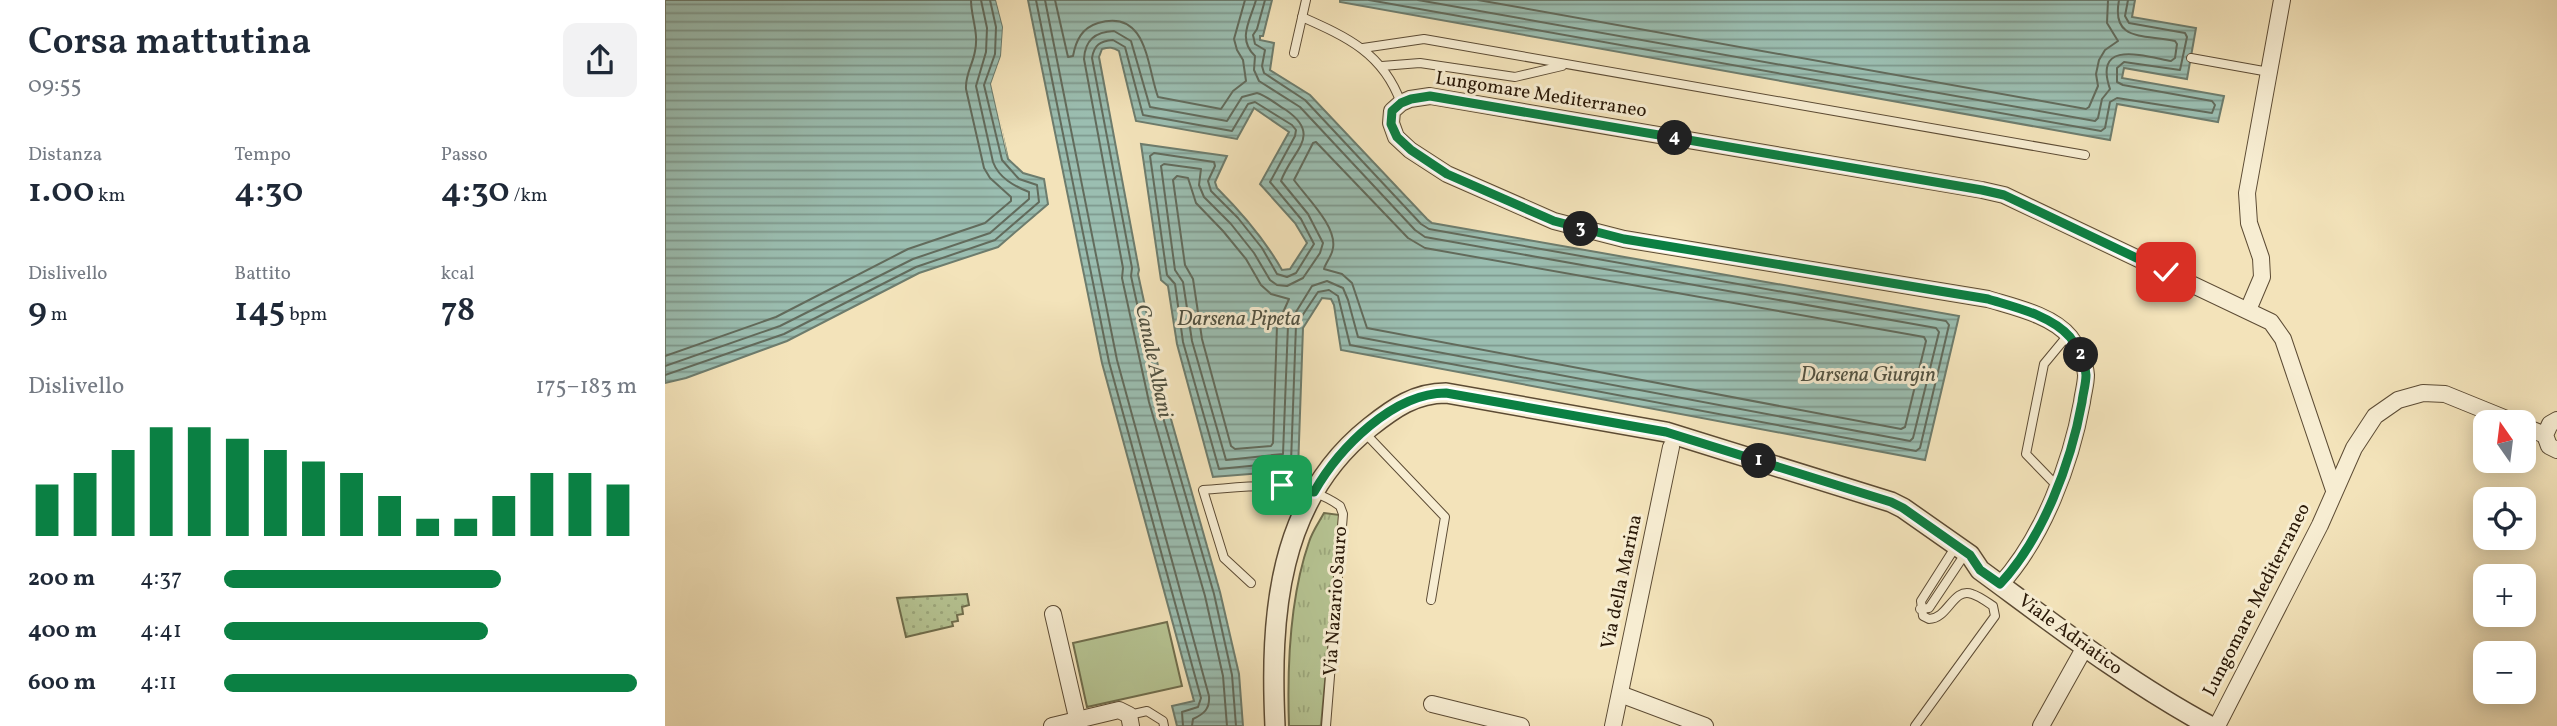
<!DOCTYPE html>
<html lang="it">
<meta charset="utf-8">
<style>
:root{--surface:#fff;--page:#f2f2f3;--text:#1f2937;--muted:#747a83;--accent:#0b8043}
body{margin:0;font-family:Vollkorn,serif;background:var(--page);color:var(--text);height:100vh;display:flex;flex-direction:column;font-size:26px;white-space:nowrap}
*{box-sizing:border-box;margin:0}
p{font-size:23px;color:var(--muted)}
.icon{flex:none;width:38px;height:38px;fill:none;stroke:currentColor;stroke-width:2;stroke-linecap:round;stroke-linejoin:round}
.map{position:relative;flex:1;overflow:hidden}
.panel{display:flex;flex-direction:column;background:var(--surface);width:665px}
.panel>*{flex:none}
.needle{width:46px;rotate:346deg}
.controls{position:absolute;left:1808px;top:410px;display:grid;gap:14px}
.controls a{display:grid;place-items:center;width:63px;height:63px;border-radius:14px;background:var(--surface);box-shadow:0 4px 18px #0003;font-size:35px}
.pin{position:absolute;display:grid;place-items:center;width:60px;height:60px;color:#fff;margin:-30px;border-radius:14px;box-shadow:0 4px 10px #0006}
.km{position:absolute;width:35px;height:35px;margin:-18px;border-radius:50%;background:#222;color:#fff;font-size:19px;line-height:35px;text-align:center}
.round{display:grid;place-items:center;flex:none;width:74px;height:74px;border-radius:14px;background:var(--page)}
.overview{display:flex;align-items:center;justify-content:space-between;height:119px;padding:0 28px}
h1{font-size:38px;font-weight:600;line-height:52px}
.metrics{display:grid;grid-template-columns:repeat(3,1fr);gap:10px;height:119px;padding:7px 28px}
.metrics div{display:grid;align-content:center}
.metrics b{font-size:35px;font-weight:600}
.metrics small{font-size:19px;font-weight:400}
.metrics p{font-size:19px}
.chart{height:196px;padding:14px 28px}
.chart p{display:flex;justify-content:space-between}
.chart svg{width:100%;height:126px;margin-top:7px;stroke:var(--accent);stroke-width:6}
ul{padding:0 28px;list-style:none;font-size:23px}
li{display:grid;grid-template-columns:112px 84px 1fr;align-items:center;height:52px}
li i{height:18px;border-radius:9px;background:var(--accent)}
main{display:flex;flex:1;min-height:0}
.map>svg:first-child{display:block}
.grass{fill:#b6c493;stroke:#706e4d;stroke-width:2}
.park{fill:url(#park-tufts);stroke:#706e4d;stroke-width:2}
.garden{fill:url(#garden-dots);stroke:#706e4d;stroke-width:2}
.water{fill:url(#water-rules);stroke:#6d7c6d;stroke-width:2}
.pier{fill:#f3e3ba}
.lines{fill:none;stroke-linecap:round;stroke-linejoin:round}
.shore{stroke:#626b5c;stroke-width:2}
.service-casing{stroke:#5c4b34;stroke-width:10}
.minor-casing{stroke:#5c4b34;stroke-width:18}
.tertiary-casing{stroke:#5c4b34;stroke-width:22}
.service{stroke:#f7edd2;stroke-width:8}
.minor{stroke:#f7edd2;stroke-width:16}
.tertiary{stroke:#f7edd2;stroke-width:19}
.route-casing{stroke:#fff;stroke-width:14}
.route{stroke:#0b8043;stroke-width:9}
.labels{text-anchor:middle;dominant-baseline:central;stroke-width:6;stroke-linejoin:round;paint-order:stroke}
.street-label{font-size:19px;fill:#291807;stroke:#f7edd2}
.water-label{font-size:21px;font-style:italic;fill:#515242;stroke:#f7edd2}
</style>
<main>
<section class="panel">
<div class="overview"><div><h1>Corsa mattutina</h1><p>09:55</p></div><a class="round"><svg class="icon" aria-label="share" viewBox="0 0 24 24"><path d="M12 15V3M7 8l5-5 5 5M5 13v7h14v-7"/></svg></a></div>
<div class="metrics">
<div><p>Distanza</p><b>1.00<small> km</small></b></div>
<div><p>Tempo</p><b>4:30</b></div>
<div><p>Passo</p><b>4:30<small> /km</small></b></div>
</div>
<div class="metrics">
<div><p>Dislivello</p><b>9<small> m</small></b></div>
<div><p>Battito</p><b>145<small> bpm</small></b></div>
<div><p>kcal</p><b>78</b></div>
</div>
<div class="chart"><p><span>Dislivello</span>175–183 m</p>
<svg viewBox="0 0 160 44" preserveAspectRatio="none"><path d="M5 44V26M15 44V22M25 44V14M35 44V6M45 44V6M55 44V10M65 44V14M75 44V18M85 44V22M95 44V30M105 44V38M115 44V38M125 44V30M135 44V22M145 44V22M155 44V26"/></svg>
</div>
<ul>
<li><b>200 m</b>4:37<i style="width:67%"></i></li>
<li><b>400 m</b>4:41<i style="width:64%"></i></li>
<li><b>600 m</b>4:11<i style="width:100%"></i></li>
</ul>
</section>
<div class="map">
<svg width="1892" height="726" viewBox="0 0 1892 726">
<defs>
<pattern id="park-tufts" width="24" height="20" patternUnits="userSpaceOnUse" patternTransform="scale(1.75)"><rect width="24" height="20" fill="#b6c493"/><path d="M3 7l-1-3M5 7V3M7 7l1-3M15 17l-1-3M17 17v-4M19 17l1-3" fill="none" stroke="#9ca87d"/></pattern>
<pattern id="garden-dots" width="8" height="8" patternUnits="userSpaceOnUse" patternTransform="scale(1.75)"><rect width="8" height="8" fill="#b6c493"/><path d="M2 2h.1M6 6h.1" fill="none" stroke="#9ca87d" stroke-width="1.8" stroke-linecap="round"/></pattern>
<pattern id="water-rules" width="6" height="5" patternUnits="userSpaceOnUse" patternTransform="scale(1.75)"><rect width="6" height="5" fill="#9bbeb1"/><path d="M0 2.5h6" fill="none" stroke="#7e998e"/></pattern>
</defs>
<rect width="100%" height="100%" fill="#f3e3ba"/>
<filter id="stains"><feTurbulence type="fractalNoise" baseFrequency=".00286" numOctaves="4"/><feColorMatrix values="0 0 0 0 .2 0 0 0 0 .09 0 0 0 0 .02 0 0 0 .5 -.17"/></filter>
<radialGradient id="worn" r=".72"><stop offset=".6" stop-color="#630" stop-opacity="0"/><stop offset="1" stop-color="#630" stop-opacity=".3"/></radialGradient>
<path class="grass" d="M502,622L517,686L422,707L408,643Z"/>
<path class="park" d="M659,513L675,515L656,726H624C622,668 625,597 644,542C647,532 654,522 659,513Z"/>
<path class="garden" d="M302,594L304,605L297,607L298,614L292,615L293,621L287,622L288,626L241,637L232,598Z"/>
<g class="water">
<path d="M0,0H331L338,27L336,56L326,84L343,159L358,173L379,179L383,204L333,247L254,273L122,341L21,378L0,383Z"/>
<path d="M363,0H607L598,36H595V40L609,43L605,70L645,95L762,219L767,223L1294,316L1260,460L676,350L669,305L666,299L657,298L638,328L633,470L548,477L512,344L503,286L496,280L476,144L562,156L550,182L552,188C577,213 599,238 617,270L625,269L642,243L630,223L595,184L624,132L589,108L572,139L471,121L454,51C448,47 444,47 437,49L434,57L474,270L473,274L500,398L555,592L574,674L578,726H512L507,706L529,701L437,363Z"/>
<path d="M675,0H1470L1467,17L1531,28L1522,79L1459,68L1457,78L1559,96L1553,122L1452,104L1445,140L675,2Z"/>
</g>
<path class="pier" d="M331,0H335L341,27L340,56L330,89L343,159L326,84L336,56L338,27Z"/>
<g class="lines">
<g class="shore">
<path d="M371,0L444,362L536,698L533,707L517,712L518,726"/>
<path d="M380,0L452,360L544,696C545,709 539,714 528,719L527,726"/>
<path d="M390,0L403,57L408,56C411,40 417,28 433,23C483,8 482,68 493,97L556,109L568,91L581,81L578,60L572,50L569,39L580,0"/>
<path d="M704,0L1436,131L1440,128L1445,102L1452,98L1547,113L1550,105L1547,101L1458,85L1452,82V68L1459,62L1515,70L1522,37L1520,33L1464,23L1460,16L1463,0"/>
<path d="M753,0L1430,121L1433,118L1437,99L1445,89C1428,39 1479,56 1506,61L1510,58L1512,44L1510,41C1479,34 1446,42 1454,0"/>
<path d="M813,0L1421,109L1424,107L1433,86L1431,74L1434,60L1440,50L1453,41L1442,23L1443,0"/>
<path d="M651,142L743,238L760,248L1259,337L1261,341L1240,427L1236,429L702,328L687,283L677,274L659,269C661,262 667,256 668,248C672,226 641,197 629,180L648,143Z"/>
<path d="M512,176L523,178L531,203L558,231L581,259L596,285L606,294L624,299L612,326L608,443L606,446L570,449L566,446L537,339L528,279L520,265L508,180Z"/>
<path d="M0,356L111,317L243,249L320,223L346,201V197L325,178L319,168L301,89C300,75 308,64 310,51C314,33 306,17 306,0"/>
<path d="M0,366L115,326L248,259L325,233L364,199V192C349,186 334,178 328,162L311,86L321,52L322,28L316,0"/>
<path d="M0,375L119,334L251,267L330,240L374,202L372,185L354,179L337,160L319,85L330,54L331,27L325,0"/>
<path d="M562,726L558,676L540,596L484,402L457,278L458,268L419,59C420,40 430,32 449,31L466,41L485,107L562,121L577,97L592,93C602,96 611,104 621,110C658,136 627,150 616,181L643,214L658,243L655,253L638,278L622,286L612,285L605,280L589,253L566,224L539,197L534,185L536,169L499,164L496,166L510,270L518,282L527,341L561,460L618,454L623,325L647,286L662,281L678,288L683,300L693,337L1245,441L1248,438L1274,332L1271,328L760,237L750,230L635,107L594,81L589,70L590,56C572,39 585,21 591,0"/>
<path d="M571,726L567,675L549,594L493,400L466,276L467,268L427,58C429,45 435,41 448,40L460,47L478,115L567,131L583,104L590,102L627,125L631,130L630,136L605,182L636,219L649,244L631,273L622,277L612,274L597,248L573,218L546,191L543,181L550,166L549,162L489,153L485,156L502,275L510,284L518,342L554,469L626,462L631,325L653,292L664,290L673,296L685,345L1251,451L1255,448L1284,325L1281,321L764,229L756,224L640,100L599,73L597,66L600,50L590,44L588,35L592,29L600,0"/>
</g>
<g class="service-casing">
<g id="service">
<path d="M637,17C682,37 718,53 736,103"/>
<path d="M698,48L759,39L1420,155"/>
<path d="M629,53L641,0"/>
<path d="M1526,58L1604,72"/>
<path d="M717,66L755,63L850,77L897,66"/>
<path d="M699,432L780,517L766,600"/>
<path d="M1392,486L1361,454L1379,364L1403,335"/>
<path d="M586,583L559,558L538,490C584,487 635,477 675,506L678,514L661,726"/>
<path d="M1255,609L1264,608L1300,554"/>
<path d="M464,715L482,711L498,721L499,726"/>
<path d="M1250,726L1330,616L1328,606C1322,602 1314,596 1307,594C1288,587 1283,619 1264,619L1258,616L1256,601L1291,546"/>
</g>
</g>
<g class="minor-casing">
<g id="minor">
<path d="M1583,310L1597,277L1596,258L1584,223L1582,193L1617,0"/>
<path d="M1892,420L1885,424L1880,435L1884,446L1892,450"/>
<path d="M1858,426L1880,435"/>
<path d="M1335,585C1378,538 1406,463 1417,402C1418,393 1421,384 1421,375C1420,362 1413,347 1405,337C1387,315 1349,307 1323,299L959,239L889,221L782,174L745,150L731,137L726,123L727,111L736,103L745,99L765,96L1317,190L1339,195L1606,322L1618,339L1669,490"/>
<path d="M388,614L414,726"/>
<path d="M955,694L1040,726"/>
<path d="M767,704L856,726"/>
<path d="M387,726L454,710L464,715L466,726"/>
<path d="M948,726L1006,447"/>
<path d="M1376,726L1420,647"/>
<path d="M1552,726L1655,525L1689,448L1710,416L1733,400L1758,393L1780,394L1849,422"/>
</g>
</g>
<g class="tertiary-casing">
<path id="tertiary" d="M610,726C605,617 612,501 705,427C729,408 750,393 781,393L1001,432L1226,502L1238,508L1305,555L1315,570C1390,625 1463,682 1545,726"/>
</g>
<use href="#service" class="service"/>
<use href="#minor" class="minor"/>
<use href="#tertiary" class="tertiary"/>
</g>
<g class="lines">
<g class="route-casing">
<path id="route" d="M617,485L649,492C674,448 728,393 781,393L1001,432L1226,502L1238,508L1305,555L1315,570L1335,584C1378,538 1406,463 1417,402C1418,393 1421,384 1421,375C1420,362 1413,347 1405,337C1386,315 1349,307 1323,299L959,239L889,221L782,174L746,150L732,137L726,124L727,111L736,103L746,99L765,96L1317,190L1339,195L1501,272"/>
</g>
<use href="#route" class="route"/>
</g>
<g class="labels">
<g class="street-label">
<text transform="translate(876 95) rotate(9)">Lungomare Mediterraneo</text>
<text transform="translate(957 582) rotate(-78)">Via della Marina</text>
<text transform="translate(1592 600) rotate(-63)">Lungomare Mediterraneo</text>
<text transform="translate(671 601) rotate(-86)">Via Nazario Sauro</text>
<text transform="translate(1405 635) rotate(36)">Viale Adriatico</text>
</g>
<g class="water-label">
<text x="574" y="319">Darsena Pipeta</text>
<text transform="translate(488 361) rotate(78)">Canale Albani</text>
<text x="1203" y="375">Darsena Giurgin</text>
</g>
</g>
<rect width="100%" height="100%" filter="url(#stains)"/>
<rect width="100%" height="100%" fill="url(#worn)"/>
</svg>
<div class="controls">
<a><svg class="needle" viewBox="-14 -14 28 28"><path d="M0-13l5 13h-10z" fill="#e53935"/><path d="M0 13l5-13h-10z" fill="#747a83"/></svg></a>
<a><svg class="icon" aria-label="locate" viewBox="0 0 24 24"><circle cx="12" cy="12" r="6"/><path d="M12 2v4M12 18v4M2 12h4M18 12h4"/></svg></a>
<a>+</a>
<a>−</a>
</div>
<div class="pin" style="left:617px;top:485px;background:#1e9e55"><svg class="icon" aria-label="arrive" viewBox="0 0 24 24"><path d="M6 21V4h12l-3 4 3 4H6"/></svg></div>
<div class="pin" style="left:1501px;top:272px;background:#d93025"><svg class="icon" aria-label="check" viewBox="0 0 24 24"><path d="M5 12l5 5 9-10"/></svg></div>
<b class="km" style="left:1094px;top:461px">1</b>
<b class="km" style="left:1416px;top:355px">2</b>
<b class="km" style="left:916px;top:229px">3</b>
<b class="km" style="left:1010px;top:138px">4</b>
</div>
</main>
